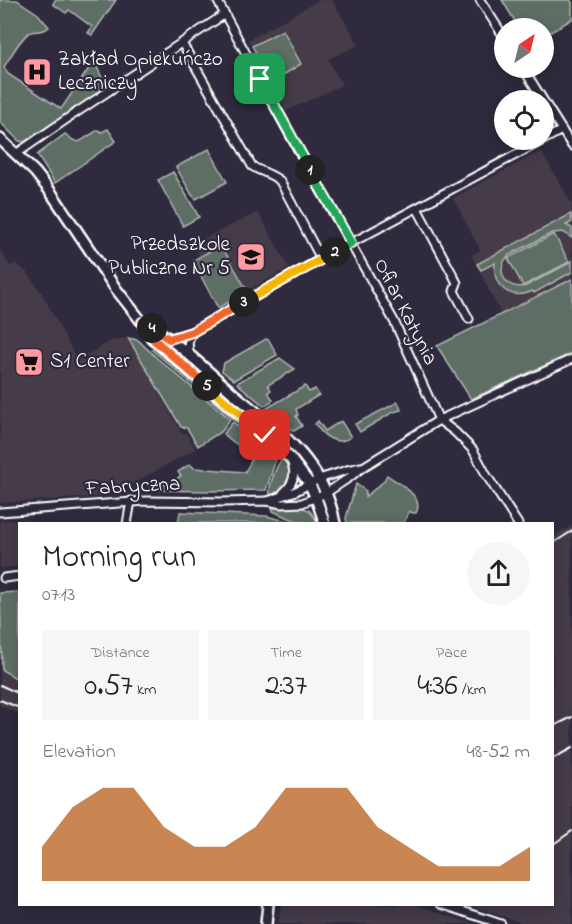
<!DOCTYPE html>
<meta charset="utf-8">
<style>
:root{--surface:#fff;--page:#f6f6f6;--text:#222;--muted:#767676;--accent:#b45309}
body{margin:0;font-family:"Indie Flower",sans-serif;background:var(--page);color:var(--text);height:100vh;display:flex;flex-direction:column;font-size:22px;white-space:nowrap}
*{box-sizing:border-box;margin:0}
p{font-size:20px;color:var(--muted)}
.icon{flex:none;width:33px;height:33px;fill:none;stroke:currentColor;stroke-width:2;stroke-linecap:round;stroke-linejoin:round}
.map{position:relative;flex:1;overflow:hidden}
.drawer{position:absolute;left:18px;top:522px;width:536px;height:384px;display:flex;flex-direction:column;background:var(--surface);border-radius:0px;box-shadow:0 3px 15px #0003}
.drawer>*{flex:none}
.needle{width:39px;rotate:35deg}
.fabs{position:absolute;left:494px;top:18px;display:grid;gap:12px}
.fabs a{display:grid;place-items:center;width:60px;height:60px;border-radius:50%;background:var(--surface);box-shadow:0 3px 15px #0003;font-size:30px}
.pin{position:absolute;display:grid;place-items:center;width:51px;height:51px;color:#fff;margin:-26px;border-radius:12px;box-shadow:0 3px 9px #0006}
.km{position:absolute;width:30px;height:30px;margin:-15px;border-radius:50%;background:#222;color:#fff;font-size:16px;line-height:30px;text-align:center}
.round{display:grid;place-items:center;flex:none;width:63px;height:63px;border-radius:32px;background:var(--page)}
.overview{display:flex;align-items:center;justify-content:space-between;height:102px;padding:0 24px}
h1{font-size:33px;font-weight:600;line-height:45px}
.figures{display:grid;grid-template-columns:repeat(3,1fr);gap:9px;height:102px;padding:6px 24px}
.figures div{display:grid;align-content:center;border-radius:0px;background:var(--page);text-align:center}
.figures b{font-size:30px;font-weight:600}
.figures small{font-size:16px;font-weight:400}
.figures p{font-size:16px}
.chart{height:168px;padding:12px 24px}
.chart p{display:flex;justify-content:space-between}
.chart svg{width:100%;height:108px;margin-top:6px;fill:var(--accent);opacity:.7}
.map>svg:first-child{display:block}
.built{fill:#443a48}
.green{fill:#5f6e65;stroke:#afb6b2;stroke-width:1.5}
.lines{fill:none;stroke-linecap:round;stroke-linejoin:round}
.minor-casing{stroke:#fff;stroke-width:11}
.major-casing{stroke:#fff;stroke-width:14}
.minor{stroke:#2f2a3d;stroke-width:7}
.major{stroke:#2f2a3d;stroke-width:9}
.rail{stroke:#fff;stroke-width:2}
.split-1-casing{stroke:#fff;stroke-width:12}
.split-2-casing{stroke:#fff;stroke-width:12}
.split-3-casing{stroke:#fff;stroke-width:12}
.split-4-casing{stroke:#fff;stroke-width:12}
.split-5-casing{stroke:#fff;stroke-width:12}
.split-6-casing{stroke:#fff;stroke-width:12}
.split-1{stroke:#22a559;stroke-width:8}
.split-2{stroke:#22a559;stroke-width:8}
.split-3{stroke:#f5b400;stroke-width:8}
.split-4{stroke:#f0652b;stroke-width:8}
.split-5{stroke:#f0652b;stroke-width:8}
.split-6{stroke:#f5b400;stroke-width:8}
.labels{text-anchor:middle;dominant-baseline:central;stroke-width:4.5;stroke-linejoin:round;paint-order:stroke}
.poi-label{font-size:21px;fill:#fff;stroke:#2f2a3d;text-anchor:start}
.street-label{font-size:21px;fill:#fff;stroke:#2f2a3d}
</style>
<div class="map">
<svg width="572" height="924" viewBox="0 0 572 924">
<rect width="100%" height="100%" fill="#2f2a3d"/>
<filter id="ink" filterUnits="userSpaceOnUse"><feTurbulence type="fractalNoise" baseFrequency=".0167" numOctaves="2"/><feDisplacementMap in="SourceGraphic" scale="12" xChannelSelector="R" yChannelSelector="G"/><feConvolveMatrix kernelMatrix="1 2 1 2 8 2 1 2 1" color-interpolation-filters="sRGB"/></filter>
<g filter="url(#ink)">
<g class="built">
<path d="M319,0H332L359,45L328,59L342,85L286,111L248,40Z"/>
<path d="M541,151L572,204V279L501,314L471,255L480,250L453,198Z"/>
<path d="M258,212L289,268L225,303L193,244Z"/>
<path d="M0,249L10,266L16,263L28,273L43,295L77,360L113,340L128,338L181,432L187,434L196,449L141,479L107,496L0,503Z"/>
<path d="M27,519L28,523L20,524L19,567L0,568V521Z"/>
<path d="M572,526V924H526L468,905L552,904V536Z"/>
<path d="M0,624L2,670L19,680V714L0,705Z"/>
<path d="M281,905H417L473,924H278Z"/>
</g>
<g class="green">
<path d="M0,0H17L38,14L49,27C43,33 38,30 31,32C21,36 10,58 4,67L8,74L61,109L94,61L107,88L24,142L19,141L0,122Z"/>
<path d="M55,0H116L92,35L88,33L92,27L69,10L66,13L53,4Z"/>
<path d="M502,0H570L572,2V19L543,37V28H519Z"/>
<path d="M283,30L301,64L272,82L252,46Z"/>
<path d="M108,129L116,141L55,183L37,155L65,134L73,140L79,142L98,130L102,132Z"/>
<path d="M209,149L227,182L196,199L192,195L176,167Z"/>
<path d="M173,172L199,217L183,226L158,180Z"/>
<path d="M571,214L572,222L566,225L572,228V238L563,232L552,233L509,255C494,270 505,291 526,286L567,264L572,260V272L534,293L533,291C510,301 492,287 495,263L481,270L477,264Z"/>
<path d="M554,234L569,262L523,286L508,258Z"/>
<path d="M221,245L248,292L218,308L193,262L197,258Z"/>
<path d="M572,279V353L471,399L437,346Z"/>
<path d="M128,338L138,340L158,359L230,419L222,431L198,446L187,428L181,427Z"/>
<path d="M266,339L269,340L277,355L234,380L222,371L224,363Z"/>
<path d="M155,347L280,454L277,456L152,350Z"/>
<path d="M280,358L295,369L268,385L271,390L268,392L273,400L264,406L237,383Z"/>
<path d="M305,386L309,392L315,389L319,395L296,409L298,415L296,416L302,426L294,431L267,408Z"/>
<path d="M398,402L401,410L393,412L360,432L355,424Z"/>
<path d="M318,421L325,431L341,421L351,437C337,447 323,436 315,424Z"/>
<path d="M233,422L276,459L266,490L208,491L149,490L150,482L154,480L166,485L181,476L178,472L190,464L194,468L245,472L253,457L223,434Z"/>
<path d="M284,457L287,463L290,476C286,486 281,491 270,496C268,486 277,463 284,457Z"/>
<path d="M387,475C399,484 425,496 416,513H413L409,511L404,523H347L346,518L356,484L366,491L365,497L383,482Z"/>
<path d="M296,506L309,510L318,522C305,525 285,517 273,511L272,508Z"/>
<path d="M180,512L266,516L295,523H178Z"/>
<path d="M19,592L20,599L19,680L2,670L0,593Z"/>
</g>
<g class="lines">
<g class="minor-casing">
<g id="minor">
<path d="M217,0L295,144L394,321L439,420"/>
<path d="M480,0L504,37"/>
<path d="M182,43L252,166C261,172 272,174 280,181L321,259"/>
<path d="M523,68L572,146"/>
<path d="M16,154L74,114L225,14"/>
<path d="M417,208L453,275L457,283L454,291L469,319"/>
<path d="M169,339L192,332L325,257L562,130"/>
<path d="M190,355C187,345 188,341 192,332"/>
<path d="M439,420L455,432L473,450L487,476L518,524"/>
<path d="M283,493C293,484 296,476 292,463"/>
<path d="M268,501L296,491L319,479L347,470L361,467"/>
<path d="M0,512L146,501L223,502L268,501L282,504L302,503L326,493L350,477L363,467L439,420L572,359"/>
<path d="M127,524L131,501"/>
<path d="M4,578L20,576"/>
<path d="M441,904L501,924"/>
</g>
</g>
<g class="major-casing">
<g id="major">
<path d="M0,139L35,172L50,191L116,289L142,322L152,338L290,458L309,483L316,498L325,524"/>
<path d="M145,323C178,342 206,370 235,395C258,414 290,438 307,461C321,479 331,501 335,524"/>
<path d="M266,924L268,904"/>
</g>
</g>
<use href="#minor" class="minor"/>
<use href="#major" class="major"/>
<g class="rail">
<path d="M552,544L572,531"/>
<path d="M0,685L20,694"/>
<path d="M0,700L20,708"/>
<path d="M552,727L572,717"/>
<path d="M552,759L572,748"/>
<path d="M552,845L572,831"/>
</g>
</g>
</g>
<g class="lines" filter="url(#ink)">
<g class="split-1-casing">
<path id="split-1" d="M260,79L310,170"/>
</g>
<g class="split-2-casing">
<path id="split-2" d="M310,170L351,243L335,252"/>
</g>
<g class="split-3-casing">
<path id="split-3" d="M244,302L335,252"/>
</g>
<g class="split-4-casing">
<path id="split-4" d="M152,328L169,339L192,332L244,302"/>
</g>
<g class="split-5-casing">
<path id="split-5" d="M152,328L142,322L152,338L207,386"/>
</g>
<g class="split-6-casing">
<path id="split-6" d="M207,386L265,435"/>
</g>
<use href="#split-1" class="split-1"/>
<use href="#split-2" class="split-2"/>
<use href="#split-3" class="split-3"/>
<use href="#split-4" class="split-4"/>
<use href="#split-5" class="split-5"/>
<use href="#split-6" class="split-6"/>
</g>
<defs>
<g id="hospital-square" transform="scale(1.5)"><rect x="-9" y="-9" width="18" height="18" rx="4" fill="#ff9aa2" stroke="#2f2a3d"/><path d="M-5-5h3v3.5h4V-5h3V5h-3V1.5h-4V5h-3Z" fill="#111"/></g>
<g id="school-square" transform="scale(1.5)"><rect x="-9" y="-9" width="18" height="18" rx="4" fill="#ff9aa2" stroke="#2f2a3d"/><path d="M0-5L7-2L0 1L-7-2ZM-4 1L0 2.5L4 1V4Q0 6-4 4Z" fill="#111"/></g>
<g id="supermarket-square" transform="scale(1.5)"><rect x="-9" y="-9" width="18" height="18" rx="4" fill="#ff9aa2" stroke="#2f2a3d"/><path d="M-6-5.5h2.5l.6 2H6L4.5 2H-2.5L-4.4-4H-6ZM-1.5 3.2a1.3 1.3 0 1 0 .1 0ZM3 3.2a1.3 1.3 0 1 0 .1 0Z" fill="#111"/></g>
</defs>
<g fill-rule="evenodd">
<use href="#hospital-square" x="37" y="72"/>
<use href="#school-square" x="251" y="257"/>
<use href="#supermarket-square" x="29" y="362"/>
</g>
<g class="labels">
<g class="poi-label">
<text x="58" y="60">Zakład Opiekuńczo<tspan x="58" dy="24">Leczniczy</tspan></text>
<text x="230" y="245" text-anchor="end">Przedszkole<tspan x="230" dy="24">Publiczne Nr 5</tspan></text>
<text x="50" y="362">S1 Center</text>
</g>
<g class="street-label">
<text transform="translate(405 312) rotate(63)">Ofiar Katynia</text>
<text transform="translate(133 487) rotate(-3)">Fabryczna</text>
</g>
</g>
</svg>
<div class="fabs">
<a><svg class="needle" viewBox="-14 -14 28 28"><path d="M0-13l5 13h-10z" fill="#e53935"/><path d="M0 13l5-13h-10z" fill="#767676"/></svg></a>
<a><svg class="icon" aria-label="locate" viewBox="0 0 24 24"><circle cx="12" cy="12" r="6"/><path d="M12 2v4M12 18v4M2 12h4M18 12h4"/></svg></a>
</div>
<div class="pin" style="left:260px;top:79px;background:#1e9e55"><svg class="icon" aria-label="arrive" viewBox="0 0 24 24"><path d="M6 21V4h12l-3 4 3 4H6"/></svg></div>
<div class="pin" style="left:265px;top:435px;background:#d93025"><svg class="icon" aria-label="check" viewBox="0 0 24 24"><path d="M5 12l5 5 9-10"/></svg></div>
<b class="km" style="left:310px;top:170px">1</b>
<b class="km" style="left:335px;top:252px">2</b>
<b class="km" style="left:244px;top:302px">3</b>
<b class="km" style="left:152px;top:328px">4</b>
<b class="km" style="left:207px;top:386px">5</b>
<section class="drawer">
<div class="overview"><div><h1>Morning run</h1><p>07:13</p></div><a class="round"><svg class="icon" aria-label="share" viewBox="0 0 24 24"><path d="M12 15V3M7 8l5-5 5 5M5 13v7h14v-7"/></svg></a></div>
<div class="figures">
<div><p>Distance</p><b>0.57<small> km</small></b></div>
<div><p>Time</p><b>2:37</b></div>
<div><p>Pace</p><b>4:36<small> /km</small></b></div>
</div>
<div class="chart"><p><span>Elevation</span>48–52 m</p>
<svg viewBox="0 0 160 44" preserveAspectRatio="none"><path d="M0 44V30L10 14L20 6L30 6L40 22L50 30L60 30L70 22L80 6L90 6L100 6L110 22L120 30L130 38L140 38L150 38L160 30V44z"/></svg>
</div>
</section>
</div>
